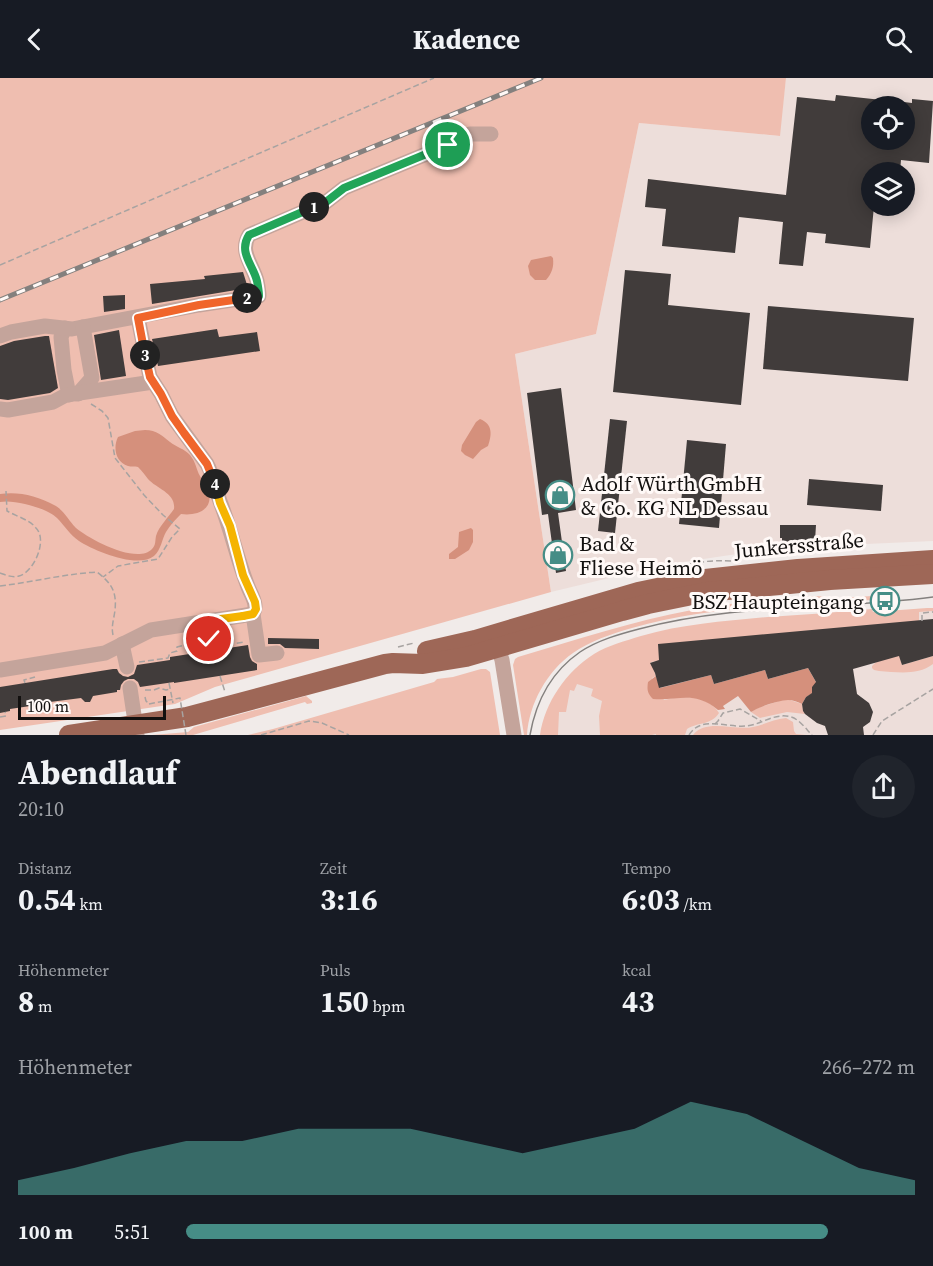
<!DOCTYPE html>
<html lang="de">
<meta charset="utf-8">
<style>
:root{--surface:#171b24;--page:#20242c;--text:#f1f3f6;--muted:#9ea1a6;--accent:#468d86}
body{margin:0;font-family:"Source Serif 4",serif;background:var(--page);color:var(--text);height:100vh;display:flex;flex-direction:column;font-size:22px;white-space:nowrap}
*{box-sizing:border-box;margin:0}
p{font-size:20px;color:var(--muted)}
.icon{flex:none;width:33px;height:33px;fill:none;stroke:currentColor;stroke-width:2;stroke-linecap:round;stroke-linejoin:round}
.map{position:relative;height:657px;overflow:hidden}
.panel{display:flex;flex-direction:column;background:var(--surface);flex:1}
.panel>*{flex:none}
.controls{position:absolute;left:861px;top:18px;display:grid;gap:12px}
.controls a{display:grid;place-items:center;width:54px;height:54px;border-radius:50%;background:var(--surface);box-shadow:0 3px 15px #0003;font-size:30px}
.scale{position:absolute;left:18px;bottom:15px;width:148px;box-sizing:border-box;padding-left:6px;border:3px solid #12100f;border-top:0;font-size:16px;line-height:21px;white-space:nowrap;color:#12100f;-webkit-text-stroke:4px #fff9f7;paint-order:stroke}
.pin{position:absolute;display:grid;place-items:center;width:51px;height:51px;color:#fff;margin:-26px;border:3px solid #fff;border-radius:50%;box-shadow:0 2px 6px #0007}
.km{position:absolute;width:30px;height:30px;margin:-15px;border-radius:50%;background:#222;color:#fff;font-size:16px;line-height:30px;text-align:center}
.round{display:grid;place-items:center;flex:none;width:63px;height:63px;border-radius:32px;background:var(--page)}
.head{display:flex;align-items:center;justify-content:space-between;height:102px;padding:0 18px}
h1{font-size:33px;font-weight:700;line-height:45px}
.metrics{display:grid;grid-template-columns:repeat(3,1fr);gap:9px;height:102px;padding:6px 18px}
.metrics div{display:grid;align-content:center}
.metrics b{font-size:30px;font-weight:700}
.metrics small{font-size:16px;font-weight:400}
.metrics p{font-size:16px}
.chart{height:168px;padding:12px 18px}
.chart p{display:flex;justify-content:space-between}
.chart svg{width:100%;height:108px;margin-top:6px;fill:var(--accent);opacity:.7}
ul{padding:0 18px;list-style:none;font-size:20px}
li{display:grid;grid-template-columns:96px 72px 1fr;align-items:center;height:45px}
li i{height:15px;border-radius:8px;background:var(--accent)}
header{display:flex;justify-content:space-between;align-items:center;height:78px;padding:0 18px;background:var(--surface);font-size:27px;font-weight:700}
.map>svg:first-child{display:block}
.built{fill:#eddeda;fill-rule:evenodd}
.green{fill:#efbeb0}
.water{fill:#d5907c}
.building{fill:#413c3b}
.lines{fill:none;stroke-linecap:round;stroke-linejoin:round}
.path{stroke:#a7a3a1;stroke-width:1.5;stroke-dasharray:6 3;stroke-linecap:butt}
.minor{stroke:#c4a49b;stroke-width:15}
.major{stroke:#9e6757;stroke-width:20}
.tram{stroke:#84807e;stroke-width:1.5}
.rail-casing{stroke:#84807e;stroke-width:5}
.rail{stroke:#fff9f7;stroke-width:3;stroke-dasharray:9;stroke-linecap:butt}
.path-bridge{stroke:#a7a3a1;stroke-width:1.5;stroke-dasharray:6 3;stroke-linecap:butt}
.split-1-casing{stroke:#fff;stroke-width:12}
.split-2-casing{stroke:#fff;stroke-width:12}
.split-3-casing{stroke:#fff;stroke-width:12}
.split-4-casing{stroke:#fff;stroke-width:12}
.split-5-casing{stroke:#fff;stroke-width:12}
.split-6-casing{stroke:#fff;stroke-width:12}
.split-1{stroke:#22a559;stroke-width:8}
.split-2{stroke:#22a559;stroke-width:8}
.split-3{stroke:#f0652b;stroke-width:8}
.split-4{stroke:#f0652b;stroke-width:8}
.split-5{stroke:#f5b400;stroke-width:8}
.split-6{stroke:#f5b400;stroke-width:8}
.labels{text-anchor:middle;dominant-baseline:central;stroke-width:6;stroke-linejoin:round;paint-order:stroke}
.poi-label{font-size:21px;fill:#12100f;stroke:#fff9f7;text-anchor:start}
.street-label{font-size:21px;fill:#12100f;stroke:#fff9f7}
</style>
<header><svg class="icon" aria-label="back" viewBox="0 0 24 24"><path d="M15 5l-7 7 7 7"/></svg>Kadence<svg class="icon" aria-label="search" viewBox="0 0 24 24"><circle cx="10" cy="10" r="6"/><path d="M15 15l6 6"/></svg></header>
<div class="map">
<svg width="933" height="657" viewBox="0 0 933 657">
<rect width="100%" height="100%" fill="#f1ebe9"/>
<g class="built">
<path d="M786,0H933V463L777,470L663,487L551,514L515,276L596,256L639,45L779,58ZM872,28H904V62H872ZM872,94H904V128H872Z"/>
<path d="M933,533V657H546L573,600L867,536Z"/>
</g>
<g class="green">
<path d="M0,0H786L780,58L639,45L596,256L515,276L551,514L215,609L175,626L0,652Z"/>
<path d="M816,518L840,520L872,518V522C793,527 708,528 632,550C611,556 590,563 573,575C547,593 529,626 527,657H524L513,587L515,581L518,579C576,562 633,543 692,532C733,524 775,522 816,518Z"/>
<path d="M927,530H933V533L919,534V543L651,584L656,598L652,600L664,622C682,617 709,617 719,635C712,647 698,644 687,651L685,657H656V656L652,657H600L599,638L602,623L591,618L593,611L577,606L574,613L570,612L566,634H559L558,657H540C545,624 566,594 594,576C609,567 625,563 641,558C683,546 725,543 768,539C802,537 837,534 872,531L873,534Z"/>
<path d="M898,572L902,587L933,578V586C917,598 897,594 879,593L874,592L872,590V588L875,585Z"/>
<path d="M481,591H486L490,594L500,657H248L273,651L434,604L437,601L453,599Z"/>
<path d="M306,618L312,623V625L307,626L305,624L193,657H152L188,654L194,649Z"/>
<path d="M781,622H790L802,626L803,633L805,636L787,634L760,640L751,634C760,627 771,627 781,622Z"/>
<path d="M786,640L793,644L794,653L796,656L806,657H693C706,640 735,653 753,649C764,647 774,641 786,640Z"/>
</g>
<g class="water">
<path d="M551,178L553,180C554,189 552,195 546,202H535L530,197L528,188L531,182Z"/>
<path d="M480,341C493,346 492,357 488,368L481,372L473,381L465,377L461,373L462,367L476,344Z"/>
<path d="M145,352C157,352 162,358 170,364C176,369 185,371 190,377C196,384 196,391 200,398C203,404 208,408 209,415C213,433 195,438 181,436C176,441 170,447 166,454C162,461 161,472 154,478C138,491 94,473 79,463C70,457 65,448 57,440C47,430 14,421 0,424V416C18,413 38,418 54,427C64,432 68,442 76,450C89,461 137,487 152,471C156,467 155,463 156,458C159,448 168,440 174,431C176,415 157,411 148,401C145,397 142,393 138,389C135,388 131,389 128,388C115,384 113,369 118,359L135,353Z"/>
<path d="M471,450L473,452V464L469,472L455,481H449V476L458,469L459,454Z"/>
<path d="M808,590L817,606L812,609L813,615L806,619L802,626C798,624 793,622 788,622C780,622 758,629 751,634L738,618L723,628L725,631L718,632C694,612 679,623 653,621C647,615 647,611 648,604L656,598L660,610L711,597L714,606L765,592L768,601Z"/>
</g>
<g class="building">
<path d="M836,17L891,23V28H872V62H904V24L912,25V21L933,23L929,85L901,82L900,94H872V128H874L870,170L825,165L826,156L807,154L803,188L779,186L783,144L739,139L735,175L662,168L666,131L645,129L648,101L786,117L797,19L835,23Z"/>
<path d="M625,192L671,196L668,227L750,235L741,327L613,314Z"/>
<path d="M243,194L248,210L152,226L150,206L205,201L204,198Z"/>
<path d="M125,217V231L104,234L103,218Z"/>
<path d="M768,228L914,240L908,303L763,291Z"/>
<path d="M217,251L219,259L257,254L260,273L158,288L152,261Z"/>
<path d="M119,252L126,298L101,302L94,257Z"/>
<path d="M45,258H49L58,310L50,315L8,322L0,321V268L14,263Z"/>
<path d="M561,310L576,432L558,435L566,493L556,495L548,436L542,437L527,315Z"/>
<path d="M610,341L627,343L615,455L598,453Z"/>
<path d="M687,362L726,366L719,450L679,446Z"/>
<path d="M809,401L883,407L881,433L807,427Z"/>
<path d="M780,447H816L815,463H797V467H782V460H780Z"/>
<path d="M933,541V578L902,587L899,578L853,591L857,616L869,625L873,634L870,644L863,649L864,657H828L825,648L817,645L805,636L803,633L802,626L806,619L812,615V609L816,604L808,590L768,601L765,592L714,606L711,597L659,610L655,595L650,585L659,582L658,566Z"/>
<path d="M268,560L319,561V571L285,570L280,566H268Z"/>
<path d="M248,567L250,579L252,583L257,586V592L174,605V604L140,609L138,604L134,601H128L124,603L121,607L120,612H117V614L93,618L90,624H85L81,620L50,624L45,630L42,631L38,630L37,627L10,631V633L0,635V609L113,591H117L119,595L123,598L128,599L134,596L137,587L170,582V579Z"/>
</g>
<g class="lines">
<g class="path">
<path d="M0,187L434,0"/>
<path d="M91,326L102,333L108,340L115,380L144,417L163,437L180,451L172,459L158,481L118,488L103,499"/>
<path d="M672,491C692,484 710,482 732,483"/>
<path d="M0,495C6,497 12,500 19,498C34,494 48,462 36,450C30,442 16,438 7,433L6,413"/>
<path d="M0,508C32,504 64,496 97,494C111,505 117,513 115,532C114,541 111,548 113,557"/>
<path d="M875,515V532H881"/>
<path d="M922,543V535L933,534"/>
<path d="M208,556L211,573"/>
<path d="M210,569L245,564"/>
<path d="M398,569L414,565"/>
<path d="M139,584L168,580L170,575L177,573V569L209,561"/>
<path d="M220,598L225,614"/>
<path d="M25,605L24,602L35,599"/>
<path d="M169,605L173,625"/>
<path d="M145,612H154L159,610L166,612L170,611"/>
<path d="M145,619L146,623L149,626"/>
<path d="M0,639L6,638L5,634"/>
<path d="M715,646L718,643L723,635L740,631L761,643"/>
<path d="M261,657L309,643L322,645L349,657"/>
<path d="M689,657C701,637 727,650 746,648C761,647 775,634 791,639C799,641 806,651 812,657"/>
<path d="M873,657L882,643L933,611"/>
</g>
<g class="minor">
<path d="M138,240L150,299L161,316L172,338L207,386C214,399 216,413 221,426C231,452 237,480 247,506C250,516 259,526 253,536"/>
<path d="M65,250L61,259L64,292L69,317"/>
<path d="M0,258L11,254L45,248L72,251L199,227L259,218C259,213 258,208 257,203C253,187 239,174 249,157L326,124L344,110L448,67L470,56H491"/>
<path d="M78,316L92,300L83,249"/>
<path d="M0,331L8,332L53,324L66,317L153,304"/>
<path d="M495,560L502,582L514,657"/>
<path d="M122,566L127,589"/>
<path d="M0,592L105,575L151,552L253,536L259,577L277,575"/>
<path d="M130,610L137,657"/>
</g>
<g class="major">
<path d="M427,573L475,562L638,514L696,502L798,491L933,482"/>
<path d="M69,657L187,639L385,586L393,585L423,586L466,579L622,533L648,526L707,514L830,502L933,496"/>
</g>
<path class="tram" d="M530,657C536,623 551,594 580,574C598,562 620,556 639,551C735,525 836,532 933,519"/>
<g class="rail-casing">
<path id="rail" d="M0,222L541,0"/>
</g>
<use href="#rail" class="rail"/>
<path class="path-bridge" d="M149,626L180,620L186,657"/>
</g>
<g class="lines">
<g class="split-1-casing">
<path id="split-1" d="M314,129L326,124L344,110L448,67"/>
</g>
<g class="split-2-casing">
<path id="split-2" d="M247,220L259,218C259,213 258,208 257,203C253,187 238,174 249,157L314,129"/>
</g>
<g class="split-3-casing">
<path id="split-3" d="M145,277L138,240L199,227L247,220"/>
</g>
<g class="split-4-casing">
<path id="split-4" d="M145,277L150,299L161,316L172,338L184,355L207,386L215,406"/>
</g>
<g class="split-5-casing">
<path id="split-5" d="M215,406L220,425L230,448L243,497L255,524L256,531L253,536L243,538"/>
</g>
<g class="split-6-casing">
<path id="split-6" d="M209,561L206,543L243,538"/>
</g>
<use href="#split-1" class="split-1"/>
<use href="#split-2" class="split-2"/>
<use href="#split-3" class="split-3"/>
<use href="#split-4" class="split-4"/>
<use href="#split-5" class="split-5"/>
<use href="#split-6" class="split-6"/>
</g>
<defs>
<g id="shop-ring" transform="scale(1.5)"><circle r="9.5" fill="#fff9f7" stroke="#468d86" stroke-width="1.5"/><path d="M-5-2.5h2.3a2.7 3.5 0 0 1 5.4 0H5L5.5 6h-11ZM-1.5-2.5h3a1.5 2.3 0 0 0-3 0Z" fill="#468d86"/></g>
<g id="bus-ring" transform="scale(1.5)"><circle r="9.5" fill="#fff9f7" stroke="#468d86" stroke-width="1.5"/><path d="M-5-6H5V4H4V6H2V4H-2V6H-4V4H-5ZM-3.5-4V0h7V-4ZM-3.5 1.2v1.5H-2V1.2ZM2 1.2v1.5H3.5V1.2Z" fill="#468d86"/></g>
</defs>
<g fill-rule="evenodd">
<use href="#shop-ring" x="560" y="417"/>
<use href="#shop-ring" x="558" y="477"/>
<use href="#bus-ring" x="885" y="523"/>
</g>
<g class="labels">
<g class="poi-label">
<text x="581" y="405">Adolf Würth GmbH<tspan x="581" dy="24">&amp; Co. KG NL Dessau</tspan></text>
<text x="579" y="465">Bad &amp;<tspan x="579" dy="24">Fliese Heimö</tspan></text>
<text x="864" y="523" text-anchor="end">BSZ Haupteingang</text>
</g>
<g class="street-label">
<text transform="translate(799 467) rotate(-5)">Junkersstraße</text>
</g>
</g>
</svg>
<div class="controls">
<a><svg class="icon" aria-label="locate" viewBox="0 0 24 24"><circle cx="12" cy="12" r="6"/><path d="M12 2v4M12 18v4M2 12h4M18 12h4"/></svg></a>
<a><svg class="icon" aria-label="layers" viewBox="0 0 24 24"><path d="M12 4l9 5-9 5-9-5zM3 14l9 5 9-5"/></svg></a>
</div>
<div class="scale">100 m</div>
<div class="pin" style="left:448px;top:67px;background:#1e9e55"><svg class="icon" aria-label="arrive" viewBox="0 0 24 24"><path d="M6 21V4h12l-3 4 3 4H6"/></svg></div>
<div class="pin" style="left:209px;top:561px;background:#d93025"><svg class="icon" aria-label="check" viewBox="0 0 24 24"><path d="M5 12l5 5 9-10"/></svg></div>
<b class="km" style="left:314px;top:129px">1</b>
<b class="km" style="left:247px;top:220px">2</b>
<b class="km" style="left:145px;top:277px">3</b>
<b class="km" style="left:215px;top:406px">4</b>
</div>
<section class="panel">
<div class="head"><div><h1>Abendlauf</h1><p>20:10</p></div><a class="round"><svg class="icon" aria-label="share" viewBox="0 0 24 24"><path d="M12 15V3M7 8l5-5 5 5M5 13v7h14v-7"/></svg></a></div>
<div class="metrics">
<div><p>Distanz</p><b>0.54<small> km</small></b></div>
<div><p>Zeit</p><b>3:16</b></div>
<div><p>Tempo</p><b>6:03<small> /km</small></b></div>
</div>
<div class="metrics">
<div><p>Höhenmeter</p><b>8<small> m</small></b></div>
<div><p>Puls</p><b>150<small> bpm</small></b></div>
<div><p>kcal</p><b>43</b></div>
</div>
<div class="chart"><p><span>Höhenmeter</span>266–272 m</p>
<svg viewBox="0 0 160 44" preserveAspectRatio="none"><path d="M0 44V38L10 33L20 27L30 22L40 22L50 17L60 17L70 17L80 22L90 27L100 22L110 17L120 6L130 11L140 22L150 33L160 38V44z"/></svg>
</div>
<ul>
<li><b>100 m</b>5:51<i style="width:88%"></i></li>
</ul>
</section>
